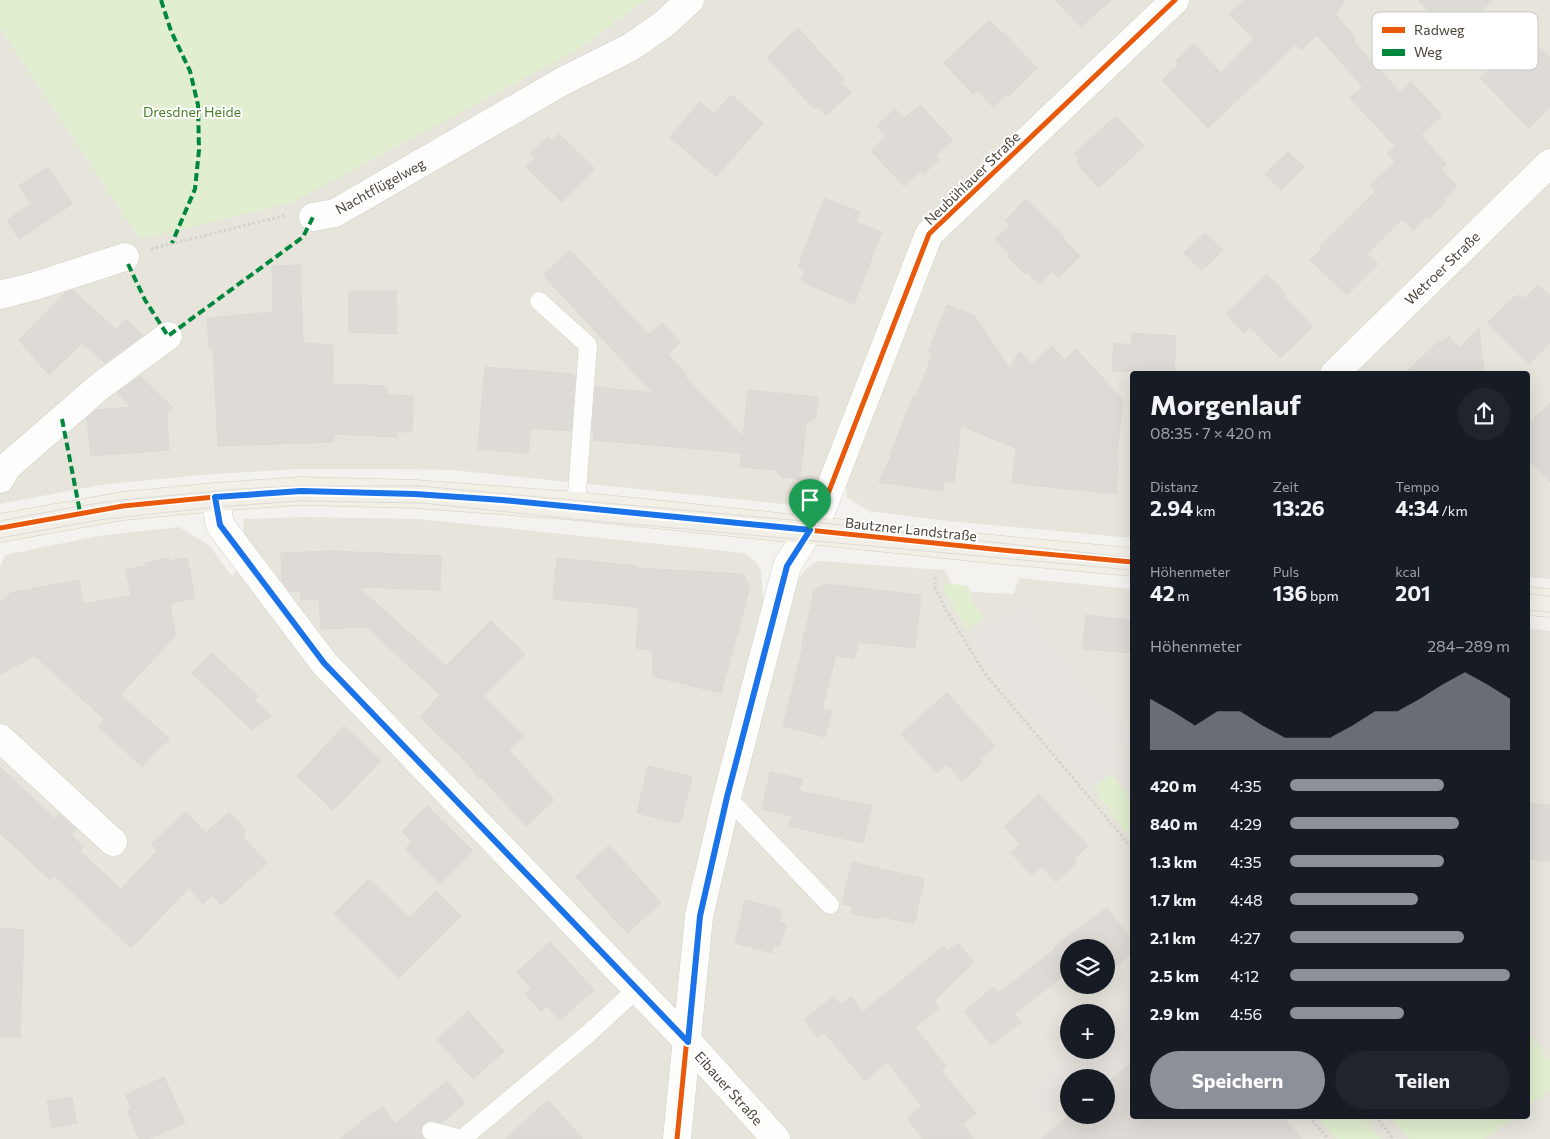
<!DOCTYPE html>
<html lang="de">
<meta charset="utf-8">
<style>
:root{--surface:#171b24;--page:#20242c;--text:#f1f3f6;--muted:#9ea1a6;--accent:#8c9099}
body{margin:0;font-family:Commissioner,sans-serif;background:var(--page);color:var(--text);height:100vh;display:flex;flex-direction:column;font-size:19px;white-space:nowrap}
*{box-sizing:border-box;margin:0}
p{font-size:16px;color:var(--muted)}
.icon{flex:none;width:28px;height:28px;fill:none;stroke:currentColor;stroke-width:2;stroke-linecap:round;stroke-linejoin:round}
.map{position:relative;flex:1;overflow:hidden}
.side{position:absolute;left:1130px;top:371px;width:400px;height:748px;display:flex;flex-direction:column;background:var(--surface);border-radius:5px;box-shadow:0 5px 20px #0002}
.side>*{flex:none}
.controls{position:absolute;left:1060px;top:939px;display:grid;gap:10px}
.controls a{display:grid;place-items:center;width:55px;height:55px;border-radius:50%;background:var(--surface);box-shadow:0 5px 20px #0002;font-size:25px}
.pin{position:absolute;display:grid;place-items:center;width:42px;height:42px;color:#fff;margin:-51px -21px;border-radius:50% 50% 50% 0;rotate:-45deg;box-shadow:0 0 5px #0007}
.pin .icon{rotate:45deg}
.round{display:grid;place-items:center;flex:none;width:52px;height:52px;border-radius:26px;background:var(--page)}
.headline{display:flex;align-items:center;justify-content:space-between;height:85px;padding:0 20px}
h1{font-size:28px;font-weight:700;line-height:38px}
.figures{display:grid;grid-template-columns:repeat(3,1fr);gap:8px;height:85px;padding:5px 20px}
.figures div{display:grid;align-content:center}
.figures b{font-size:21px;font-weight:700}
.figures small{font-size:14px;font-weight:400}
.figures p{font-size:14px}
.chart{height:140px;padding:10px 20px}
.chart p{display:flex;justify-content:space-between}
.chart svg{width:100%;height:90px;margin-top:5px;fill:var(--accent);opacity:.7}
.cta{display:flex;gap:10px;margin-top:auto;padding:10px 20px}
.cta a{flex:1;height:58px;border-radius:30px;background:var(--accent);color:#fff;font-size:20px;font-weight:700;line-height:58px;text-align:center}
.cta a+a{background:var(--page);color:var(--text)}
ul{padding:0 20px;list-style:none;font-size:16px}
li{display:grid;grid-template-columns:80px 60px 1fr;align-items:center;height:38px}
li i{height:12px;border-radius:6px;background:var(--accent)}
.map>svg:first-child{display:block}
.residential{fill:#e7e4dc;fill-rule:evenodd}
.green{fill:#e1eecf}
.parking{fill:#e6e3df}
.building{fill:#dedbd6;stroke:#dcd9d4}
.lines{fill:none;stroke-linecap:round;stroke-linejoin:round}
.service-casing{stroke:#d2d0cb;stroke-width:19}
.minor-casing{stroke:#d2d0cb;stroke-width:29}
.primary-casing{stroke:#d6cebb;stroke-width:29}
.path{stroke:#d3d2cc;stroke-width:3;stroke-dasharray:2.5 2.5;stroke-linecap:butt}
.service{stroke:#fdfdfc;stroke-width:18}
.minor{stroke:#fdfdfc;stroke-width:28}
.primary{stroke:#f2efe6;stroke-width:28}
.tram{stroke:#dbdbda;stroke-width:1}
.quiet{stroke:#00873e;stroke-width:4;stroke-dasharray:8 4;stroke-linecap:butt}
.cycleway-casing{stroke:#fff;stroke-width:8}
.cycleway{stroke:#e8590c;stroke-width:5}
.route-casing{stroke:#fff;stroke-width:10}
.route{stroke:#1a73e8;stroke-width:6}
.labels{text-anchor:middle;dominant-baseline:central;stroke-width:4;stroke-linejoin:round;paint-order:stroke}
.park-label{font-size:14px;fill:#4a7f2a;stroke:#fff}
.street-label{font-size:14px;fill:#4b4439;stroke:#fff}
.key{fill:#fff;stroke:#c9c7c4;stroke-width:1}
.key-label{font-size:14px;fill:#4b4439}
</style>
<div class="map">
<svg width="1550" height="1139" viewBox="0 0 1550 1139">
<rect width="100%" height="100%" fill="#f4f2ee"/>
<g class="residential">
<path d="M645,0H1550V579L1528,577V374H1132V538L947,521L869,511L846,497L847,483L865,433L839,427L821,476L811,494L793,505L452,470L396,469H297L201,475L100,485L0,504V28L140,239L579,49Z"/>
<path d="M305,517L419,519L744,553L755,561L761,570L763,601L789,604L798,579L807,568L818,561L945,570L955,591L1014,594L1019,578L1132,589V1116H1528V628L1550,631V1139H0V567L5,555L98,536L179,527L209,545L231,575L254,559L249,552L243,533L244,519ZM1069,948H1106V985H1069ZM1069,1012H1106V1050H1069ZM1069,1078H1106V1115H1069Z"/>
</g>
<g class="green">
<path d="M0,0H645L579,49L291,203L140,239L0,28Z"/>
<path d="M944,583L968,586L971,599L984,620L968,627L971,635L1094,788L1111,773L1127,794L1132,807V840L1093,789L991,671L945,593Z"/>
<path d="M1528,1032L1550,1059V1089L1528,1107Z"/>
<path d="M1317,1116H1363L1381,1139H1336Z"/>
<path d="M1389,1116H1515L1485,1139H1409Z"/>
</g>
<g class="parking">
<path d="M1028,607L1054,650L1131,735L1114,750L1124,762L1132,755V802L1128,794L1113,772L1093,789L991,671L968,632Z"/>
<path d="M1132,1005V1062L1106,1084V1078H1069V1097L1045,1117L1026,1092L1077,1050H1106V1026Z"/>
</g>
<g class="building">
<path d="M1055,0H1111L1081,27Z"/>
<path d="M1244,0H1344L1336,15L1356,38L1353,41L1400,92L1411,82L1442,115L1421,135L1446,164L1441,169L1457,187L1444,200L1446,202L1429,218L1427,216L1413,230L1402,219L1367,254L1378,264L1347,295L1310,260L1321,249L1319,247L1376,191L1370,185L1395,162L1387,154L1396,147L1350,98L1363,87L1317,35L1301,50L1296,44L1208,128L1162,80L1179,64L1175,61L1194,44L1221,73L1254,39L1229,14Z"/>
<path d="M1418,0H1493L1452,37Z"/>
<path d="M989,20L1002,33L1003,32L1037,68L1009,96L1007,94L993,107L977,90L973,94L944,63Z"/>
<path d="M798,28L845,80L842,83L851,93L826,115L818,106L814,109L767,57Z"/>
<path d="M1526,34L1550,58V107L1529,128L1480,78Z"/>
<path d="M731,95L763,123L716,177L670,137L700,102L714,114Z"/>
<path d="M920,105L953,140L936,155L940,159L923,174L920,171L904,186L871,151L886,136L877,126L895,109L904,119Z"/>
<path d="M1116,116L1144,146L1099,188L1076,163L1079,159L1074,154Z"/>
<path d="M559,134L595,169L562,202L526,167L535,159L530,154L547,137L552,141Z"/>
<path d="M1288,152L1304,167L1281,190L1265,174Z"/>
<path d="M48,167L72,204L19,239L7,220L31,204L19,186Z"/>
<path d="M824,198L860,212L856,222L882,232L854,304L801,281L805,269L798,267Z"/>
<path d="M1026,199L1065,237L1063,239L1080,256L1059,277L1052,271L1040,285L1027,272L1025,274L1008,257L1010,255L995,239L1011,226L1005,221Z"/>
<path d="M1205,233L1223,250L1202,271L1184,253Z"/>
<path d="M570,250L649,335L662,323L680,342L668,355L687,375L685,377L743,437L748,390L818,397L816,417L806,424L800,479L782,477L775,470L740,467L742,453L594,440L595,433L592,432L595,387L653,393L543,275Z"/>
<path d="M300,265L303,343L333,345V384L387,386V395L413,396L412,432H397V437L334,434V442L218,446L213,348H209L207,318L273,312L272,266Z"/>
<path d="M1267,274L1286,294L1284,296L1313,327L1280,358L1250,327L1244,333L1226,314Z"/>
<path d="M1538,285L1550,296V343L1529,364L1487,323L1515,296L1517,297L1520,294L1525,299Z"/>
<path d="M73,290L116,330L126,319L143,335L105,363L82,343L49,375L19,340L65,293Z"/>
<path d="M349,291H396L397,334L349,332Z"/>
<path d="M947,305L974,315L1010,369L1019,351L1032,364L1052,346L1064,360L1076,349L1123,400L1116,459H1118L1116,494L1012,483L1016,448L961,426L954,482L944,481L943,491L879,482L891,456L890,455L913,396L916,397L933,353L929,351Z"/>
<path d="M1479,328L1484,374H1404L1439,341L1441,343L1449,336L1459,348Z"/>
<path d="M1132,333L1176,336L1174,374L1112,371L1114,343L1132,345Z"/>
<path d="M485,367L573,374L575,376L571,431L531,428L528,453L478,449Z"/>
<path d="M140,376L173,408L167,414L169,450L91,456L87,418L96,410L131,407L118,392Z"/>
<path d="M1550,403V482L1528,459V424Z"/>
<path d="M333,551L441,556L440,590L358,587L446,666L491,621L525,654L483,696L524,736L509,750L554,800L526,826L481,777L479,778L466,762L420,717L440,695L367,627L321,629L319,599L301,600V590L289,591L282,581L281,553Z"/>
<path d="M169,558V561L187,558L195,598L170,603L175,636L120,695L170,739L160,747L142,767L98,726L104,719L35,656L0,674V603L10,593L79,580L83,604L131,596L126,570L145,566V563Z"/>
<path d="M557,558L637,566L636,568L743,574L750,587L721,693L653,676L652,650L636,648L639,607L553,599Z"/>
<path d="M825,584L921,595L915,648L859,642L854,659L836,655L822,708L832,711L825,737L783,726L803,646H802L814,591Z"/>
<path d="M1086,615L1132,620V653L1083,649Z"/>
<path d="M212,653L258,696L254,699L271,716L252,730L192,673Z"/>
<path d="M947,693L995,746L980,759L983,762L962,781L947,764L937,773L901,734Z"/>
<path d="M344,726L381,761L333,810L297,776Z"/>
<path d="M648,766L692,777L681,821H679L678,823L637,813Z"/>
<path d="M0,767L55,819L59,814L76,829L71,835L84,847L80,851L121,889L157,851L151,844L186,812L206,833L229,812L244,828V838L267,863L221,905L212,895L203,904L189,888L131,948L54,875L50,880L0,833Z"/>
<path d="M770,772L802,779L799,791L872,806L863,843L789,826L792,816L762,809Z"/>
<path d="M1039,794L1088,846L1074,859L1077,862L1056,882L1041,866L1032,875L1011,853L1020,844L1004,827Z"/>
<path d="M1528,803L1550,805V861L1528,859Z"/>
<path d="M427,806L473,851L440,884L405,849L412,842L402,832Z"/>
<path d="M609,845L661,903L627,933L576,877Z"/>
<path d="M852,862L924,879L914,924L880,916L879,919L851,913L853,906L842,904Z"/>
<path d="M369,879L409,918L436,891L461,916L399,978L334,914Z"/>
<path d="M745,900L782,910L779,922L786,924L780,946L774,944L772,953L735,943Z"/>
<path d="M1107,908L1132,941V954L1106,973V948H1069V971L1014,1014L1021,1022L991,1045L964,1011L994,987L999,993L1055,949L1054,947Z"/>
<path d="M0,928L24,930L20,1037H0Z"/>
<path d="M550,942L594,990L560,1020L547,1006L541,1011L525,994L531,988L517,972Z"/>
<path d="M958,943L974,962L934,1001L939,1008L915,1027L946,1067L941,1071L976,1113L962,1124L974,1139H923L907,1118L922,1106L887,1062L865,1081L824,1032L818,1037L804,1020L833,996L841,1005L851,997L863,1012L944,946L948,951Z"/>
<path d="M468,1011L504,1051L473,1079L437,1040Z"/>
<path d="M1132,1062V1116H1282L1302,1139H1041L1070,1115H1106V1084Z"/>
<path d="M164,1077L185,1123L148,1139H139L127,1111L132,1109L126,1095Z"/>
<path d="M447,1081L465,1103L442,1123L429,1121L424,1123L421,1129L423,1139H339L382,1106L395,1124Z"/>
<path d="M72,1097L77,1123L52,1128L47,1101Z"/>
<path d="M548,1100L583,1139H505Z"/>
</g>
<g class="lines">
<g class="service-casing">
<g id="service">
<path d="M539,301L588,345L576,506"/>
<path d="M727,797L830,905"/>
<path d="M431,1131L462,1139L589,1033L637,989"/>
</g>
</g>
<g class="minor-casing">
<g id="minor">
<path d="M313,217L335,213L563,81L631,47L664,24L690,0"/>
<path d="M0,295L35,286L125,257"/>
<path d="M1334,374L1550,163"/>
<path d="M0,479L7,467L99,387L168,336"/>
<path d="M215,497L220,525L324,663L688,1042L776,1139"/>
<path d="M0,738L113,842"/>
<path d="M677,1139L699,916L727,797L787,566L822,509L929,234L1175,0"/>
</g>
</g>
<g class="primary-casing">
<g id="primary">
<path d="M0,528L123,506L215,497L301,491L415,494L576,506L1002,550L1132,562"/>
<path d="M1528,601L1550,603"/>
</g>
</g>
<g class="path">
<path d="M151,249L286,215"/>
<path d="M935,577V587L946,610L986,675L1132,848"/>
<path d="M1309,1116L1328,1139"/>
<path d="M1375,1116L1394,1139"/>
</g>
<use href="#service" class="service"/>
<use href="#minor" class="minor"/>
<use href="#primary" class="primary"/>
<g class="tram">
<path d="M0,521L79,506L121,500L240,489L298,486H419L814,522L1132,558"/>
<path d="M0,538L99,520L216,507L300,501L422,503L575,519L1132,570"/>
<path d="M1528,594L1550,596"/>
<path d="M1528,610L1550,612"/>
</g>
<g class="quiet">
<path d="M161,0L171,31L190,71L198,105L199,150L195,189L172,243"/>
<path d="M128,264L145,300L168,336L303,237L313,217"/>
<path d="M62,419L80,512"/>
</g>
<g class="cycleway-casing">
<g id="cycleway">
<path d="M0,528L123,506L215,497L301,491L415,494L576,506L1002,550L1132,562"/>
<path d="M677,1139L699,916L727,797L787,566L822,509L929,234L1175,0"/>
</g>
</g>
<use href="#cycleway" class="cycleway"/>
</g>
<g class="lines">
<g class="route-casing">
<path id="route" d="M301,491L415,494L502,500L810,530L787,566L727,797L700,916L688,1042L324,663L220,525L215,497Z"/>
</g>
<use href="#route" class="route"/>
</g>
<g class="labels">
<g class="park-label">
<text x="192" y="111">Dresdner Heide</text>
</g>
<g class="street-label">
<text transform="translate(972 178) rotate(-44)">Neubühlauer Straße</text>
<text transform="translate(380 186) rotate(-29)">Nachtflügelweg</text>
<text transform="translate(1442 268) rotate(-44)">Wetroer Straße</text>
<text transform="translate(911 529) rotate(6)">Bautzner Landstraße</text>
<text transform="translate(729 1088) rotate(48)">Eibauer Straße</text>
</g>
</g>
<rect x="1372" y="12" width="166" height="58" rx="8" class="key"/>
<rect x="1382" y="27" width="23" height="6" fill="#e8590c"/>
<rect x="1382" y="49" width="23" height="7" fill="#00873e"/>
<g class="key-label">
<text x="1414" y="35">Radweg</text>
<text x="1414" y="57">Weg</text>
</g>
</svg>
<div class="controls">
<a><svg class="icon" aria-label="layers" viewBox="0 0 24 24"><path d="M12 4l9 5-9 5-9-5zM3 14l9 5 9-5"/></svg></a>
<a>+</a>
<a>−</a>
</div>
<div class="pin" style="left:810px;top:530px;background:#1e9e55"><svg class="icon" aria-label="arrive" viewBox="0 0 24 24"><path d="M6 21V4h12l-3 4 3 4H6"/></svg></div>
<section class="side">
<div class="headline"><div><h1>Morgenlauf</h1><p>08:35 · 7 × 420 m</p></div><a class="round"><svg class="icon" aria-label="share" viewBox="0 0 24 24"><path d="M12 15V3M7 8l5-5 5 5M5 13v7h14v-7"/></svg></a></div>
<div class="figures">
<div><p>Distanz</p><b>2.94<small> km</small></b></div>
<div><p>Zeit</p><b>13:26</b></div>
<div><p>Tempo</p><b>4:34<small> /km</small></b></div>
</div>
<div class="figures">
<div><p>Höhenmeter</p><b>42<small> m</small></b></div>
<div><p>Puls</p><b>136<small> bpm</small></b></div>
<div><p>kcal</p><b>201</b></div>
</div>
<div class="chart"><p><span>Höhenmeter</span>284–289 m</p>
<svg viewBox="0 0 160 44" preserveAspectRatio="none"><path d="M0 44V19L10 25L20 32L30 25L40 25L50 32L60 38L70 38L80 38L90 32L100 25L110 25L120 19L130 12L140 6L150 12L160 19V44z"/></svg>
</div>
<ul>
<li><b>420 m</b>4:35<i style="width:70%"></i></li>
<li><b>840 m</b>4:29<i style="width:77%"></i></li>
<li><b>1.3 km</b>4:35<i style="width:70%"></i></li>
<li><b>1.7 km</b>4:48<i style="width:58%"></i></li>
<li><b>2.1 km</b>4:27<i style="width:79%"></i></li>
<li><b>2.5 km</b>4:12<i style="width:100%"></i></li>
<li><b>2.9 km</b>4:56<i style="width:52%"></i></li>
</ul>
<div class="cta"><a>Speichern</a><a>Teilen</a></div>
</section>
</div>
